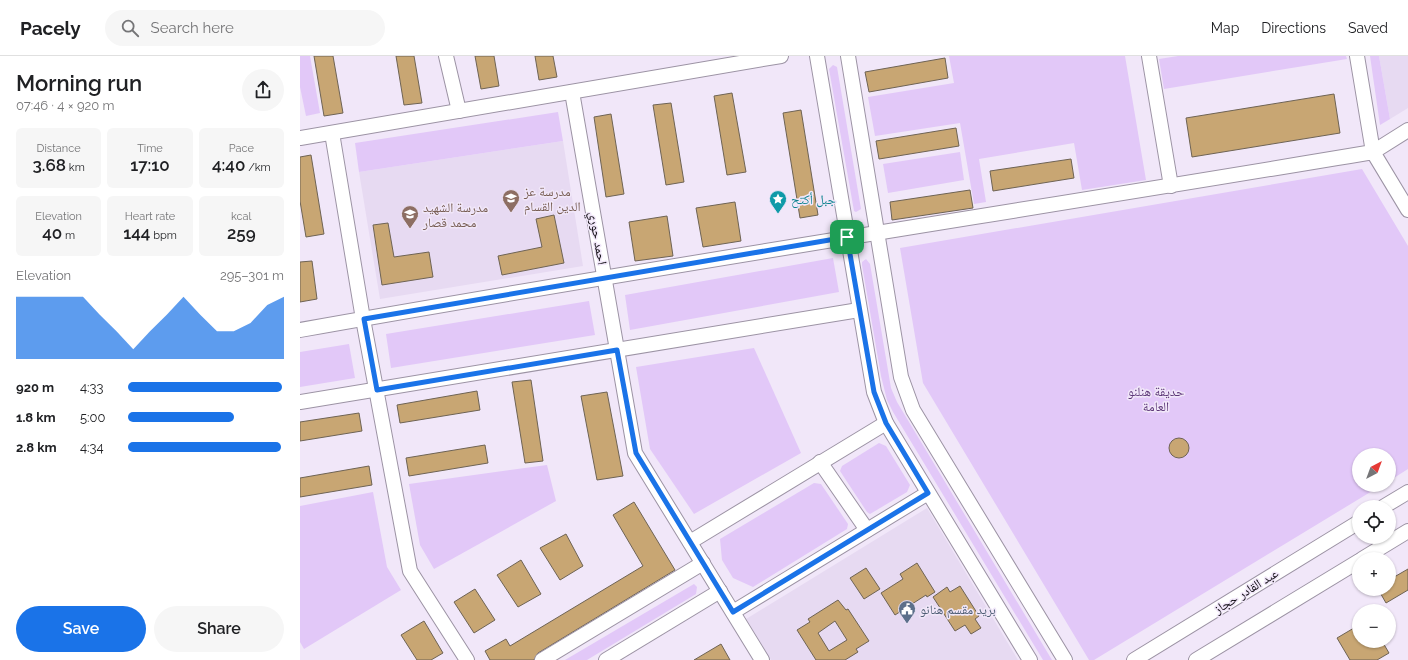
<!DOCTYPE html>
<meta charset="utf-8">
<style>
:root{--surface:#fff;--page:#f6f6f6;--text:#202124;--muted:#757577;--line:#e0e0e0;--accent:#1a73e8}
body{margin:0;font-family:Raleway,"Noto Naskh Arabic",sans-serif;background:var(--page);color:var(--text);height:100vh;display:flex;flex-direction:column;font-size:15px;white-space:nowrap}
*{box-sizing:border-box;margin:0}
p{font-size:13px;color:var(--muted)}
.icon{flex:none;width:22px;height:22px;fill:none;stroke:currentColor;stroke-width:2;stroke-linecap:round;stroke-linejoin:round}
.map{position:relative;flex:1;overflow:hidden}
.side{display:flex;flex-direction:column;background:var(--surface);width:300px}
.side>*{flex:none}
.needle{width:26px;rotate:41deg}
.buttons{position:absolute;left:1052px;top:392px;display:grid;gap:8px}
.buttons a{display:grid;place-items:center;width:44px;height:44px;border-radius:50%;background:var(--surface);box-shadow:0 1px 3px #0004;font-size:20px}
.pin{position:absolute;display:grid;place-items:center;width:34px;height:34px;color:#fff;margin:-17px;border-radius:8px;box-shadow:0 2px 6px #0006}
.round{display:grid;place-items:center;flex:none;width:42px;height:42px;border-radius:21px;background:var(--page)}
.head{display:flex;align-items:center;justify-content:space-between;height:68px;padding:0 16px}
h1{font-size:22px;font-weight:600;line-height:30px}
.figures{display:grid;grid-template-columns:repeat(3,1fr);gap:6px;height:68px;padding:4px 16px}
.figures div{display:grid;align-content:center;border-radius:6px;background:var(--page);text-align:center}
.figures b{font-size:17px;font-weight:600}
.figures small{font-size:11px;font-weight:400}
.figures p{font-size:11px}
.chart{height:112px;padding:8px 16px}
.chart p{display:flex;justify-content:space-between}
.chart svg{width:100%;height:72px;margin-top:4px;fill:var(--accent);opacity:.7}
.button{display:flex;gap:8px;margin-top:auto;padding:8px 16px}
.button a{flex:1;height:46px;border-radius:24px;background:var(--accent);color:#fff;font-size:16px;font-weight:600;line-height:46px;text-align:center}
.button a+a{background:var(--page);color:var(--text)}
ul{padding:0 16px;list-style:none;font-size:13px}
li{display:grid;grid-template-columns:64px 48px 1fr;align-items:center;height:30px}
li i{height:10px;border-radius:5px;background:var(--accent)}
header{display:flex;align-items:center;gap:24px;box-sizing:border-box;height:56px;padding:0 20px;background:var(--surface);border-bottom:1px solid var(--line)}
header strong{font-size:19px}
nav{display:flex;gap:22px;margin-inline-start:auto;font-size:14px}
.search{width:280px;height:36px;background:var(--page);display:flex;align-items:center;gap:10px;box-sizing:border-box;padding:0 14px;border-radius:22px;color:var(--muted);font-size:15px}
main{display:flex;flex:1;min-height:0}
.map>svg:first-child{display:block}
.built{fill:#e7daf2}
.green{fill:#e2c8f8}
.building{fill:#c8a673;stroke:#6e6354;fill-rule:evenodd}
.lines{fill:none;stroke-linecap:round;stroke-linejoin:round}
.minor-casing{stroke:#9c93a4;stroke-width:16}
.minor{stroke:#fff;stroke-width:14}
.route-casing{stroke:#fff;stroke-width:8}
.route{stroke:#1a73e8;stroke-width:5}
.labels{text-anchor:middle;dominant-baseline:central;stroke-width:3;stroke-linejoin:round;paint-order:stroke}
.education-label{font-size:13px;fill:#785e54;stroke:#f1e7f9;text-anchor:start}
.culture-label{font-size:13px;fill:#0d838f;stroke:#f1e7f9;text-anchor:start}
.street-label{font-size:13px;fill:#110e14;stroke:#f1e7f9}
.park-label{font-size:13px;fill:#5d3878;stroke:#f1e7f9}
.service-label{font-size:13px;fill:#4e5e75;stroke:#f1e7f9;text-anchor:start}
</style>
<header>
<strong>Pacely</strong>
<div class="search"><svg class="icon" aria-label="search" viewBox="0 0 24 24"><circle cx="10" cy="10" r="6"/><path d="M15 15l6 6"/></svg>Search here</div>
<nav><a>Map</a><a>Directions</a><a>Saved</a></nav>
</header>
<main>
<section class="side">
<div class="head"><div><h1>Morning run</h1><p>07:46 · 4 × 920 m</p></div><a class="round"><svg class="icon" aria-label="share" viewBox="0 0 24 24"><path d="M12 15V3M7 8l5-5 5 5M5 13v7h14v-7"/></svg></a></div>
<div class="figures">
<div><p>Distance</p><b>3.68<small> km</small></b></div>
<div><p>Time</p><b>17:10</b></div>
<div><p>Pace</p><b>4:40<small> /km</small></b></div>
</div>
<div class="figures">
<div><p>Elevation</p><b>40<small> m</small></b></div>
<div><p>Heart rate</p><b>144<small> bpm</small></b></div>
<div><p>kcal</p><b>259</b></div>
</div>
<div class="chart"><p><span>Elevation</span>295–301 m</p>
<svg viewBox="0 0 160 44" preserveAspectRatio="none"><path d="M0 44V6L10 6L20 6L30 6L40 6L50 17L60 27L70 38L80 27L90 17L100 6L110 17L120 27L130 27L140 22L150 11L160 6V44z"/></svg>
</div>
<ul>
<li><b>920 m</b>4:33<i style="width:99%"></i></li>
<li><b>1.8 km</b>5:00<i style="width:68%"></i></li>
<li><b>2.8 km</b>4:34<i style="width:98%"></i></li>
</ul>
<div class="button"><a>Save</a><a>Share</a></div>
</section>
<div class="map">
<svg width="1108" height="604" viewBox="0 0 1108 604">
<rect width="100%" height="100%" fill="#f1e7f9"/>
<g class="built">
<path d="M1079,0H1108V52L1090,63Z"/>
<path d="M263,85L283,210L80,243L59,116Z"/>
<path d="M627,452L718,604H471L446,563Z"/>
</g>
<g class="green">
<path d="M0,0H10L20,57L6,60L0,31Z"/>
<path d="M649,0H825L846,124L782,134L774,87L679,103L686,146L674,148L660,67L575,80L568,41L654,27Z"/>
<path d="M878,0H1046L1047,3L864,33L859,3Z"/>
<path d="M1070,0H1079L1090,63L1080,69Z"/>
<path d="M533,9L537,11L561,153L556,156L554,155L529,13Z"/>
<path d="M258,56L263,85L59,116L55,87Z"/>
<path d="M660,96L664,124L588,137L583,108Z"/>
<path d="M1062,113L1108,190V413L1089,425V399H1059V429H1082L794,604H789L623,327L600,192Z"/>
<path d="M533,202L539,236L330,274L325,239Z"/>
<path d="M566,203L570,208L591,332L597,346L752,604H743L593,356L587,344L581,320L562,209V206Z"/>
<path d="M289,245L295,279L91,312L86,278Z"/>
<path d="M49,288L55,322L0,331V296Z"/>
<path d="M454,292L501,397L394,458L350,393L336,311Z"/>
<path d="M579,387L586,390L610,429L607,436L570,458L567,456L540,415L542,410Z"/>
<path d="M247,409L256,445L134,513L120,489L109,428Z"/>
<path d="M514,427L521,428L548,468L547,473L453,531L433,522L422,504L420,483Z"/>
<path d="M73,436L87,511L101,534L4,593L0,586V450Z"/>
<path d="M394,528L397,531L396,538L287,604H265Z"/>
</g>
<g class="building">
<path d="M14,0H33L43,57L24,60Z"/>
<path d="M96,0H114L122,47L104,49Z"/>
<path d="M175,0H194L199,30L181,33Z"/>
<path d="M235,0H253L257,21L239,24Z"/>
<path d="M645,2L648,22L569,36L565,16Z"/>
<path d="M432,37L446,116L427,119L414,40Z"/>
<path d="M1034,38L1040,77L892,101L886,62Z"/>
<path d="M371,47L384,126L366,129L353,49Z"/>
<path d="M501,54L518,159L500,162L483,57Z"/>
<path d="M311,58L324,138L306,141L294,61Z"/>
<path d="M656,72L659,90L579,103L576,85Z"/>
<path d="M11,99L24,178L6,181L0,145V101Z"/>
<path d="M771,103L774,122L693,135L690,115Z"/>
<path d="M670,134L673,152L592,164L590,146Z"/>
<path d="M435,146L441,185L403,191L396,152Z"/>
<path d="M254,159L264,207L202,219L198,200L242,191L236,163Z"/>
<path d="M367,160L373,200L335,205L329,166Z"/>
<path d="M88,167L94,201L129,196L133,221L82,229L73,169Z"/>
<path d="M12,205L17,243L0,246V206Z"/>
<path d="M231,324L243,405L225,407L212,326Z"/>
<path d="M177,335L180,354L100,367L97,349Z"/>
<path d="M307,336L323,420L297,424L281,340Z"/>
<path d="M59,357L62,375L0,385V366Z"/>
<circle cx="879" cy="392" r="10"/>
<path d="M185,389L188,407L109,420L106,402Z"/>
<path d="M69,410L72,429L0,441V422Z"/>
<path d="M334,446L375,514L238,597L234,604H190L185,595L206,583L210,590L343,510L313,459Z"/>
<path d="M266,478L283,510L260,524L240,492Z"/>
<path d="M221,504L241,538L218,551L197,519Z"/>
<path d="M617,507L635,536L627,541L626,539L595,559L581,537L603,523L600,518Z"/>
<path d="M566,512L580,533L564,543L550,522Z"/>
<path d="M1108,513V534L1086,547L1078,533H1089V524Z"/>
<path d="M660,530L679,560L675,563L681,572L671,578L665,569L655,575L633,541L647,531L650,536Z"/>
<path d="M175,533L195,564L174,577L154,546Z"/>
<path d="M538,544L546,554L548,553L569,585L556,593L558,596L545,604H516L497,574L510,566L508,563ZM535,565L547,584L529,595L518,577Z"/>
<path d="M124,565L143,597L131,604H117L101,579Z"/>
<path d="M1059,569V585H1082L1089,597L1077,604H1050L1037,582Z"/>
<path d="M421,588L430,604H394Z"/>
</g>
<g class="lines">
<g class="minor-casing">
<g id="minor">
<path d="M146,0L159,55"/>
<path d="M517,0L574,336L586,367L730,604"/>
<path d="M548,0L601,321L613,354L765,604"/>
<path d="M849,0L871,130"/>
<path d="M1057,0L1073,96L1108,74"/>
<path d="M272,36L335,397L462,604"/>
<path d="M32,77L63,263L110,515L167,604"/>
<path d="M0,82L481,0"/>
<path d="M0,274C357,210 715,156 1073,96L1108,154"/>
<path d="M0,346L559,254"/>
<path d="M520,406L567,474"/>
<path d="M1083,451L1108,436"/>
<path d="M390,486L586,367"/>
<path d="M1062,503L1108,475"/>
<path d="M433,556L628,437"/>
<path d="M242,604L403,507"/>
<path d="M306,604L420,535"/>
<path d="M834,604L1059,466"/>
<path d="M896,604L1059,505"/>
</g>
</g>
<use href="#minor" class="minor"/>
</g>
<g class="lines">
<g class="route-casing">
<path id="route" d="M547,181L574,336L586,367L628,437L433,556L336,397L317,294L77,334L64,263Z"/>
</g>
<use href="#route" class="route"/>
</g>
<defs>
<g id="school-pin" transform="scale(0.9)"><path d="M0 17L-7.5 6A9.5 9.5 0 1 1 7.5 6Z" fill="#8d6e63" stroke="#f1e7f9"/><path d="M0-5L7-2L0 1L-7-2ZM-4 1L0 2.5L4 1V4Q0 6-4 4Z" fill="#fff"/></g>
<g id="sight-pin" transform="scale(0.9)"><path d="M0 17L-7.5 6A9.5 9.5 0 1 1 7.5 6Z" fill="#0f9aa8" stroke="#f1e7f9"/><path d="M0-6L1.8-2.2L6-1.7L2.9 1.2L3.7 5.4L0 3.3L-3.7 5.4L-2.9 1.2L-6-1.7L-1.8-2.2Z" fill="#fff"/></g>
<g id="civic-pin" transform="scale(0.9)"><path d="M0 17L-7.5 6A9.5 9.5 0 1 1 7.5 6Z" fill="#5c6f8a" stroke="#f1e7f9"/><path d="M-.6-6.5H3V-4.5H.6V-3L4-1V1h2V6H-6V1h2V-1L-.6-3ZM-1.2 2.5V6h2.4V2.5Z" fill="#fff"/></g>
</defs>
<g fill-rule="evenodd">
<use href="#school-pin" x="211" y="142"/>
<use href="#sight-pin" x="478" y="143"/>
<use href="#school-pin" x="110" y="158"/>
<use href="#civic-pin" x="607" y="553"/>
</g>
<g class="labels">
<g class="education-label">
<text x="224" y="135">مدرسة عز<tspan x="224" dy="15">الدين القسام</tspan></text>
<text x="123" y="151">مدرسة الشهيد<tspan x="123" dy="15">محمد قصار</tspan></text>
</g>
<g class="culture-label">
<text x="491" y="143">جبل أكتح</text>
</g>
<g class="street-label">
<text transform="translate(298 182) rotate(80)">احمد حوري</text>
<text transform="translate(946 535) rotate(-32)">عبد القادر حجاز</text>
</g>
<g class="park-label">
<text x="856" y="335">حديقة هنلنو<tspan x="856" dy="15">العامة</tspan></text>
</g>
<g class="service-label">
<text x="620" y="553">بريد مقسم هنانو</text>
</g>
</g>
</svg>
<div class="buttons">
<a><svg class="needle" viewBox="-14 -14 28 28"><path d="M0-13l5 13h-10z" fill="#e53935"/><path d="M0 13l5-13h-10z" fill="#757577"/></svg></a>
<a><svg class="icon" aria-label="locate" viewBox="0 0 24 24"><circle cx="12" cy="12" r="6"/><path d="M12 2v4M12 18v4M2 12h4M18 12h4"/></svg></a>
<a>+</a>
<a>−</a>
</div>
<div class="pin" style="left:547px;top:181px;background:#1e9e55"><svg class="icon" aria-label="arrive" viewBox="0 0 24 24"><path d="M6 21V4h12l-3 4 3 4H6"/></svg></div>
</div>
</main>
